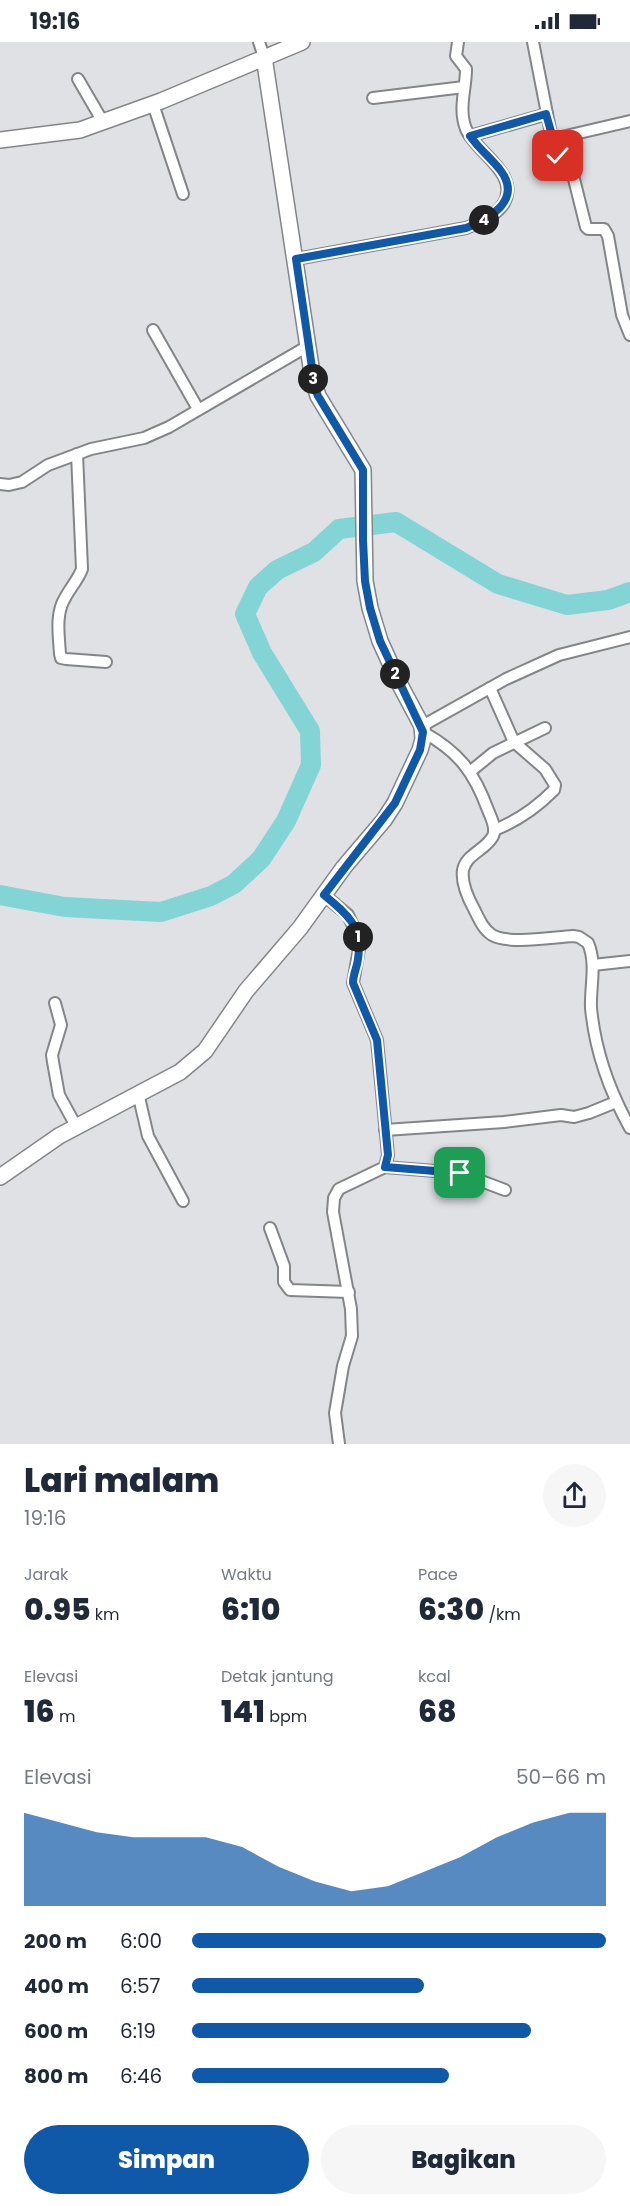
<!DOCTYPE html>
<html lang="id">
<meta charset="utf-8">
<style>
:root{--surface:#fff;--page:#f6f6f7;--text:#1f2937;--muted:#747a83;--accent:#0f59a8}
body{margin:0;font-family:Poppins,sans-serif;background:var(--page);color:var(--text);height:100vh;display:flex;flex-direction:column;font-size:22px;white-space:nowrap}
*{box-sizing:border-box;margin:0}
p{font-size:20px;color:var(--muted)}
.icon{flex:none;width:33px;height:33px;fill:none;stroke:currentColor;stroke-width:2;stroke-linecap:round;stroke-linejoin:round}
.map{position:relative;height:1402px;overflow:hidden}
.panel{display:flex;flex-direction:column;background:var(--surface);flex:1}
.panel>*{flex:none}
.pin{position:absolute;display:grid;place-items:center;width:51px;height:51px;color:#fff;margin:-26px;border-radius:12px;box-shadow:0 3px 9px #0006}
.km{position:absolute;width:30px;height:30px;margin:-15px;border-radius:50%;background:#222;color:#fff;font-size:16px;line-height:30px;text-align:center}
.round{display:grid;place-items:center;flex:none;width:63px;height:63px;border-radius:32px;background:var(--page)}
.head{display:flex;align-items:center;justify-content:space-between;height:102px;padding:0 24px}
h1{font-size:33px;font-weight:800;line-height:45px}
.figures{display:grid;grid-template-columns:repeat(3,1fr);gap:9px;height:102px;padding:6px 24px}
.figures div{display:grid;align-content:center}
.figures b{font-size:30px;font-weight:800}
.figures small{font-size:16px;font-weight:400}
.figures p{font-size:16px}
.chart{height:168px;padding:12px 24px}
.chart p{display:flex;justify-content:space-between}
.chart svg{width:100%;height:108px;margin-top:6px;fill:var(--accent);opacity:.7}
.cta{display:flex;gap:12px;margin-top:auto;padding:12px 24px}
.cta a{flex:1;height:69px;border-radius:36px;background:var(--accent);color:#fff;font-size:24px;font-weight:800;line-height:69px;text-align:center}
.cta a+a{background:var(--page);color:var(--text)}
ul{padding:0 24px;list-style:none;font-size:20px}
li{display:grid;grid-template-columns:96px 72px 1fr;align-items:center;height:45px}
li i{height:15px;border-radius:8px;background:var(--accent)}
.status{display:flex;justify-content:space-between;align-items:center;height:42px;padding:0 30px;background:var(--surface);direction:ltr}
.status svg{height:16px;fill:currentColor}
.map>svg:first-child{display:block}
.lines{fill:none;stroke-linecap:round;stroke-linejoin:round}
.river{stroke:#83d4d5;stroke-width:20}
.street-casing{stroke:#848588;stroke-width:14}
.secondary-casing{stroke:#848588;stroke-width:18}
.street{stroke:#fff;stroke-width:10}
.secondary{stroke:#fff;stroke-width:15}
.route-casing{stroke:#fff;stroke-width:12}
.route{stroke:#0f59a8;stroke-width:8}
</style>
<div class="status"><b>19:16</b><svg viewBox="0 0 49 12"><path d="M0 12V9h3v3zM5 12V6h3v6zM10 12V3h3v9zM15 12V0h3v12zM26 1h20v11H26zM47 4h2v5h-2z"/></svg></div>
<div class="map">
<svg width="630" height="1402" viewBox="0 0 630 1402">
<rect width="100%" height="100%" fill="#dfe1e5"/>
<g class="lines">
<path class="river" d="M0,853L65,865L161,870L211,854L234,842L261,817L286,779L311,723L310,689L262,611L245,572L258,545L277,528L314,510L339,487L396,480L498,542L567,563L608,558L630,550"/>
<g class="street-casing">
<g id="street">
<path d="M259,0L264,15"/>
<path d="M533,0L551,92L558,115L572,129L586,185L588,187H604L608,194L622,273L630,293"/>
<path d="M78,37L103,80"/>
<path d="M373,56L464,45"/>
<path d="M153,62L183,152"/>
<path d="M470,94L547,72"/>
<path d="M553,97L630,79"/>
<path d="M296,217L466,186C479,181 496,174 504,161C520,131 476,111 466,87C458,66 466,48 466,27L456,14L458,0"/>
<path d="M153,288L198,367"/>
<path d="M77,412L82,527C78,538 70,546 65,556C55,572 59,594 60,612L61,616L66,617L106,620"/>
<path d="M0,442L9,443L22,440L48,423L91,407L144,396L169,385L308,304"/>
<path d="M490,646L514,700L545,727L555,743L554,748C536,766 518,779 494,788"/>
<path d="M422,684L506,637L559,613L630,595"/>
<path d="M423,690C459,710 474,730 488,768C491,776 497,786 493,794C486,808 466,812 463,828C461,841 468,856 474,867C479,877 483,887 492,893C509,903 553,895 573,894L579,895L588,901C597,922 590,945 591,966C595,1008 610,1050 630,1086"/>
<path d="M471,729L493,711L545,686"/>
<path d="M324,853L348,873L359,897V907L353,941L377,998L388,1113L385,1125L339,1147L334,1156L333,1170L351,1267L352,1294L343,1324L335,1371L339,1402"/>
<path d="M593,923L630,919"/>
<path d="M55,961L61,983L52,1013L53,1020L59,1053L76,1084"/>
<path d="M138,1051L148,1094L183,1159"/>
<path d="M385,1088L504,1080L561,1073L574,1075L589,1071L616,1060"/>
<path d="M385,1125L460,1131L505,1148"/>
<path d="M270,1186L284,1224V1240L290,1248L349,1250"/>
</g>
</g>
<g class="secondary-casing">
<g id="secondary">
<path d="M0,98L80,88L161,59L302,0"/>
<path d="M0,1135L59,1094L180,1030L205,1009L246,949L300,886L344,825L384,778L395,761L420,708L423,697L422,684L399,641L380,599L370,566L365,539L363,428L318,354L313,338L264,15"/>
</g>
</g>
<use href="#street" class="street"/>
<use href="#secondary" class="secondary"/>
</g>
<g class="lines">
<g class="route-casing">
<path id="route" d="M460,1131L385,1125L388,1113L377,998L353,941C353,932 357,926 358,917C363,884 347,872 324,853L395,761L420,708L423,690L380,599L370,566L365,539L363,498V428L318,354L315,346L296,217L466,186C490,177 522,158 501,129C492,117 479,107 470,94L546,72L558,114"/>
</g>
<use href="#route" class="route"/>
</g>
</svg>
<div class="pin" style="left:460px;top:1131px;background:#1e9e55"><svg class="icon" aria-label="arrive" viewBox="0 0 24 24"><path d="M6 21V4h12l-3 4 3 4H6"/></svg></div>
<div class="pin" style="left:558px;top:114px;background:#d93025"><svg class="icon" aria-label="check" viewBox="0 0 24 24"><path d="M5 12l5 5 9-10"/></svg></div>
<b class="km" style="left:358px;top:895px">1</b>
<b class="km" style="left:395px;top:632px">2</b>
<b class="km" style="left:313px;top:337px">3</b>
<b class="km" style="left:484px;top:178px">4</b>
</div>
<section class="panel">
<div class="head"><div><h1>Lari malam</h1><p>19:16</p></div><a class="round"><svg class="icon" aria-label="share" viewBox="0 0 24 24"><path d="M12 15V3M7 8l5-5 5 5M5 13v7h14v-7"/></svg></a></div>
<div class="figures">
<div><p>Jarak</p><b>0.95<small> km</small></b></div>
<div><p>Waktu</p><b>6:10</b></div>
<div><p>Pace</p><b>6:30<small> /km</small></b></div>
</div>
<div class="figures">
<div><p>Elevasi</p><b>16<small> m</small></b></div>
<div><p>Detak jantung</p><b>141<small> bpm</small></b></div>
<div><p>kcal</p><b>68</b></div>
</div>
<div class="chart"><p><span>Elevasi</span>50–66 m</p>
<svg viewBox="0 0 160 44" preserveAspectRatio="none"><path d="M0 44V6L10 10L20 14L30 16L40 16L50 16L60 20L70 28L80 34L90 38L100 36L110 30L120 24L130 16L140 10L150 6L160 6V44z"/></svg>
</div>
<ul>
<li><b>200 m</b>6:00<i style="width:100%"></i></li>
<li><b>400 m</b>6:57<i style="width:56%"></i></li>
<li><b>600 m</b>6:19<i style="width:82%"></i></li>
<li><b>800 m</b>6:46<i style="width:62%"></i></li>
</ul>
<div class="cta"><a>Simpan</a><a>Bagikan</a></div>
</section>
